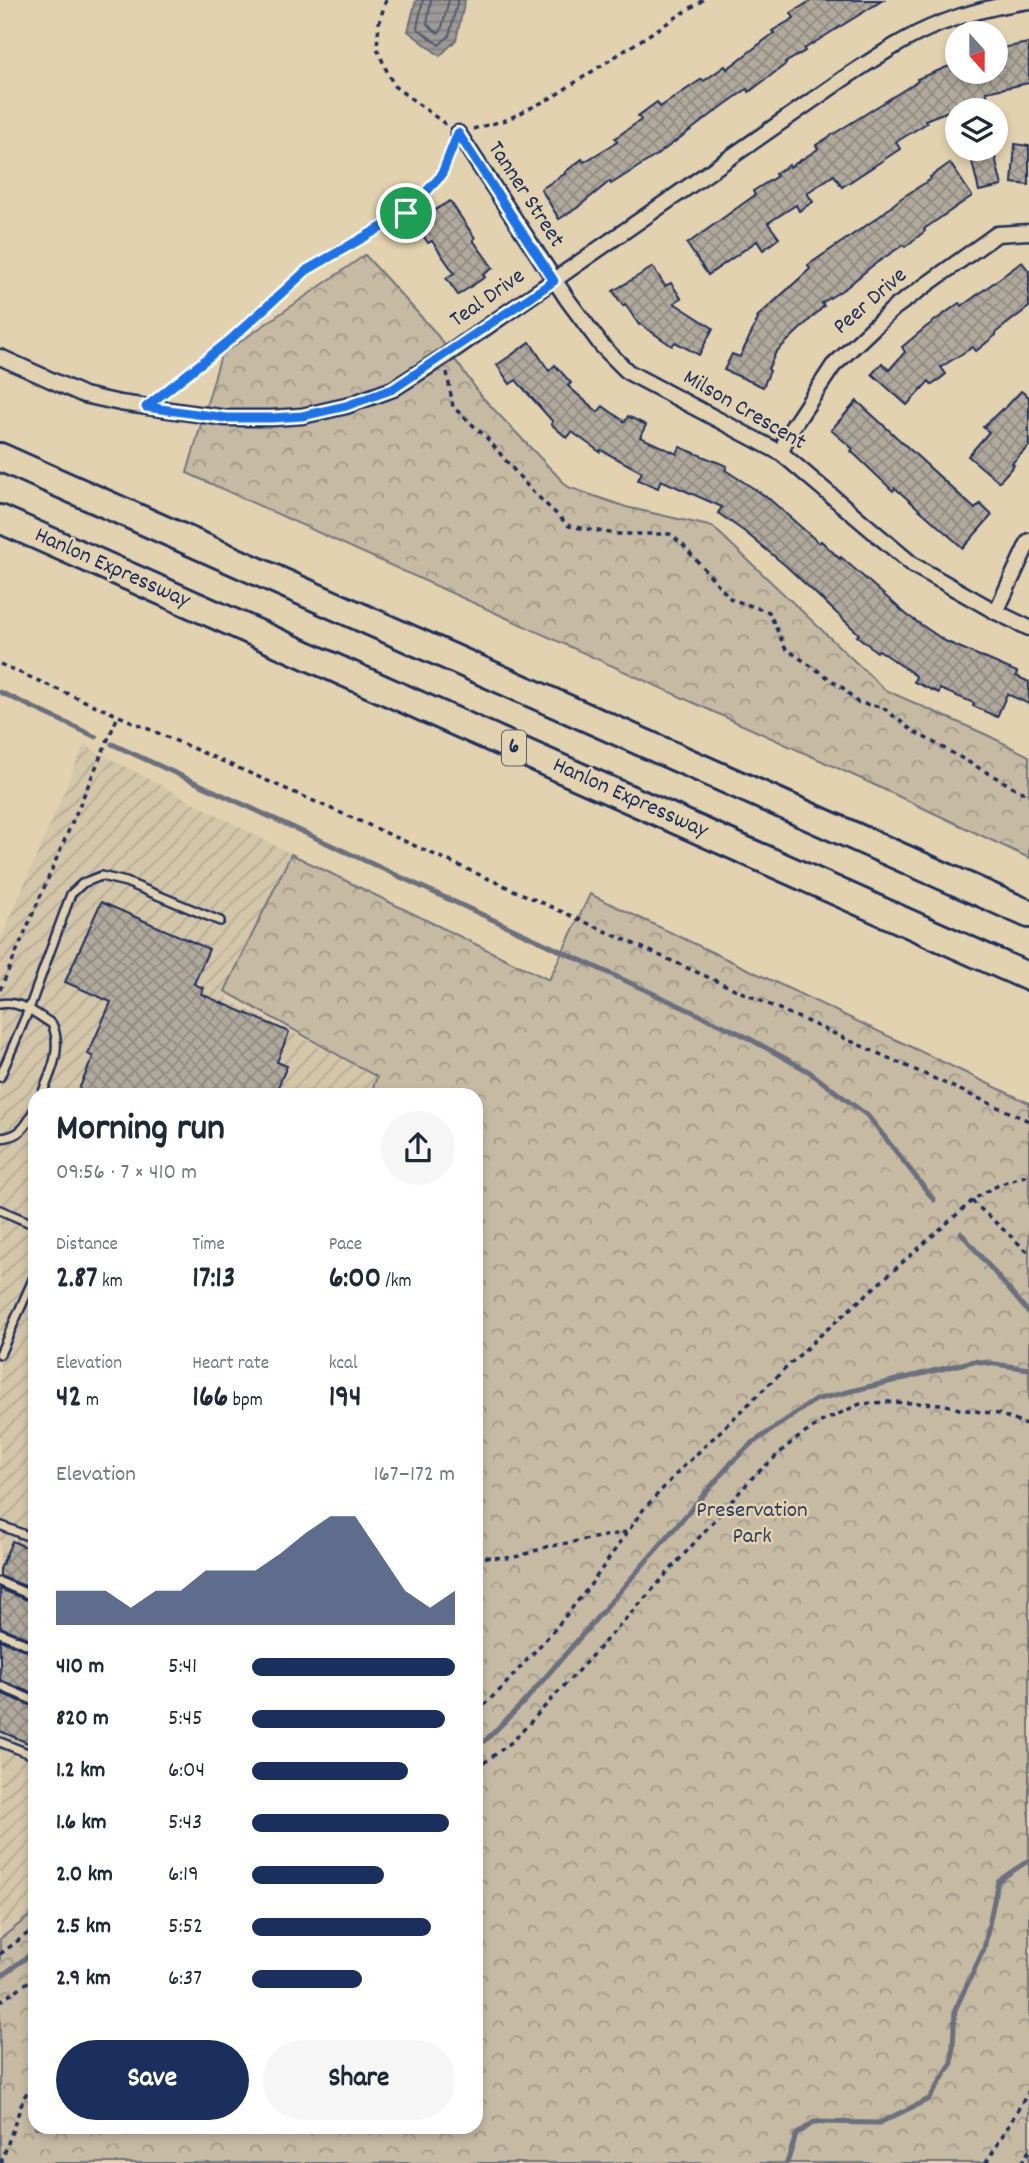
<!DOCTYPE html>
<meta charset="utf-8">
<style>
:root{--surface:#fff;--page:#f6f6f7;--text:#1f2937;--muted:#747a83;--accent:#1b2f5e}
body{margin:0;font-family:Dekko,sans-serif;background:var(--page);color:var(--text);height:100vh;display:flex;flex-direction:column;font-size:26px;white-space:nowrap}
*{box-sizing:border-box;margin:0}
p{font-size:23px;color:var(--muted)}
.icon{flex:none;width:38px;height:38px;fill:none;stroke:currentColor;stroke-width:2;stroke-linecap:round;stroke-linejoin:round}
.map{position:relative;flex:1;overflow:hidden}
.side{position:absolute;left:28px;top:1088px;width:455px;height:1046px;display:flex;flex-direction:column;background:var(--surface);border-radius:21px;box-shadow:0 4px 10px #0003}
.side>*{flex:none}
.needle{width:46px;rotate:159deg}
.fabs{position:absolute;left:945px;top:21px;display:grid;gap:14px}
.fabs a{display:grid;place-items:center;width:63px;height:63px;border-radius:50%;background:var(--surface);box-shadow:0 4px 10px #0003;font-size:35px}
.pin{position:absolute;display:grid;place-items:center;width:60px;height:60px;color:#fff;margin:-30px;border:4px solid #fff;border-radius:50%;box-shadow:0 2px 7px #0007}
.round{display:grid;place-items:center;flex:none;width:74px;height:74px;border-radius:37px;background:var(--page)}
.summary{display:flex;align-items:center;justify-content:space-between;height:119px;padding:0 28px}
h1{font-size:38px;font-weight:700;line-height:52px}
.metrics{display:grid;grid-template-columns:repeat(3,1fr);gap:10px;height:119px;padding:7px 28px}
.metrics div{display:grid;align-content:center}
.metrics b{font-size:30px;font-weight:700}
.metrics small{font-size:19px;font-weight:400}
.metrics p{font-size:19px}
.chart{height:196px;padding:14px 28px}
.chart p{display:flex;justify-content:space-between}
.chart svg{width:100%;height:126px;margin-top:7px;fill:var(--accent);opacity:.7}
.cta{display:flex;gap:14px;margin-top:auto;padding:14px 28px}
.cta a{flex:1;height:80px;border-radius:42px;background:var(--accent);color:#fff;font-size:28px;font-weight:700;line-height:80px;text-align:center}
.cta a+a{background:var(--page);color:var(--text)}
ul{padding:0 28px;list-style:none;font-size:23px}
li{display:grid;grid-template-columns:112px 84px 1fr;align-items:center;height:52px}
li i{height:18px;border-radius:9px;background:var(--accent)}
.map>svg:first-child{display:block}
.industrial{fill:url(#industrial-furrows)}
.forest{fill:url(#forest-crowns);stroke:#707480;stroke-width:2}
.water{fill:url(#water-rules);stroke:#6a6f7e;stroke-width:2}
.lines{fill:none;stroke-linecap:round;stroke-linejoin:round}
.shore{stroke:#505a74;stroke-width:2}
.stream{stroke:#6a6f7e;stroke-width:5}
.building{fill:url(#building-cross-hatch);stroke:#1b2f5e;stroke-width:2}
.lane-casing{stroke:#1b2f5e;stroke-width:12}
.street-casing{stroke:#1b2f5e;stroke-width:19}
.highway-casing{stroke:#1b2f5e;stroke-width:32}
.path{stroke:#1b2f5e;stroke-width:3.5;stroke-dasharray:5 5;stroke-linecap:butt}
.lane{stroke:#e3d2af;stroke-width:7}
.street{stroke:#e3d2af;stroke-width:14}
.highway{stroke:#e3d2af;stroke-width:26}
.route-casing{stroke:#fff;stroke-width:14}
.route{stroke:#1a73e8;stroke-width:9}
.labels{text-anchor:middle;dominant-baseline:central;stroke-width:5;stroke-linejoin:round;paint-order:stroke}
.shield{fill:#e3d2af;stroke:#576076;stroke-width:2}
.shield-label{font-size:21px;font-weight:bold;fill:#1b2f5e}
.street-label{font-size:23px;fill:#1b2f5e;stroke:#e3d2af}
.park-label{font-size:23px;fill:#2c3d65;stroke:#e3d2af}
</style>
<div class="map">
<svg width="1029" height="2163" viewBox="0 0 1029 2163">
<defs>
<pattern id="industrial-furrows" width="10" height="10" patternUnits="userSpaceOnUse" patternTransform="scale(1.75)"><rect width="10" height="10" fill="#d4c6a9"/><path d="M-1 1l2-2M0 10L10 0M9 11l2-2" fill="none" stroke="#b5aa94"/></pattern>
<pattern id="forest-crowns" width="20" height="18" patternUnits="userSpaceOnUse" patternTransform="scale(1.75)"><rect width="20" height="18" fill="#c6baa3"/><path d="M2 6a3 3 0 1 1 6 0M12 15a3 3 0 1 1 6 0" fill="none" stroke="#a09888"/></pattern>
<pattern id="water-rules" width="6" height="5" patternUnits="userSpaceOnUse" patternTransform="scale(1.75)"><rect width="6" height="5" fill="#9f9a94"/><path d="M0 2.5h6" fill="none" stroke="#817e7c"/></pattern>
<pattern id="building-cross-hatch" width="8" height="8" patternUnits="userSpaceOnUse" patternTransform="scale(1.75)"><rect width="8" height="8" fill="#b1a99b"/><path d="M0 0l8 8M0 8l8-8" fill="none" stroke="#8f8a82"/></pattern>
</defs>
<rect width="100%" height="100%" fill="#e3d2af"/>
<filter id="ink" filterUnits="userSpaceOnUse"><feTurbulence type="fractalNoise" baseFrequency=".0143" numOctaves="2"/><feDisplacementMap in="SourceGraphic" scale="14" xChannelSelector="R" yChannelSelector="G"/><feConvolveMatrix kernelMatrix="1 2 1 2 8 2 1 2 1" color-interpolation-filters="sRGB"/></filter>
<g filter="url(#ink)">
<path class="industrial" d="M84,745L291,854L227,999L378,1077L370,1095L35,1096V1912L0,1939V941Z"/>
<g class="forest">
<path d="M365,255L434,331L483,398L568,487L626,507L713,527L885,690L987,735L1029,756V858L866,781L187,473L221,355Z"/>
<path d="M291,854L549,980L590,894L1029,1103V2163H0V1939L35,1912V2128H476V1096L370,1095L377,1077L225,991Z"/>
</g>
<path class="water" d="M416,0H465L456,40L440,56L408,31Z"/>
<g class="lines">
<g class="shore">
<path d="M423,0L417,28L439,45L449,36L458,0"/>
<path d="M431,0L427,24L438,33L441,31L449,0"/>
</g>
<g class="stream">
<path d="M0,692L96,737"/>
<path d="M112,744L741,1034L808,1071L868,1116L934,1200"/>
<path d="M961,1233L1029,1313"/>
<path d="M476,1746L487,1739L524,1702L733,1461L751,1444L815,1400L974,1361L1029,1369"/>
<path d="M0,1977L35,1951"/>
<path d="M787,2163L796,2135L814,2122L879,2123L929,2099L952,2063L955,2010L984,1949L998,1881L1029,1860"/>
</g>
</g>
<g class="building">
<path d="M812,0H883L804,49L805,51L785,63L786,64L749,92L747,89L727,103L657,155L611,184L610,181L577,208L559,219L541,189L566,173L565,172L582,159L584,162L617,142L615,138L641,120L638,116L657,102L660,107L702,79L704,81L725,66L727,69L774,33L772,31L794,18L791,13Z"/>
<path d="M1029,43V83L986,92L988,98L958,105L959,107L925,120L927,123L896,142L900,149L842,187L834,175L807,193L813,202L799,211L796,205L768,223L779,238L763,250L757,241L708,275L687,244L755,195L753,191L777,176L775,174L789,165L790,167L818,149L816,145L918,81L917,79L957,63V72H996V49Z"/>
<path d="M1015,144L1029,146V185L1012,183Z"/>
<path d="M993,149L1002,186L979,191L970,153Z"/>
<path d="M950,163L972,196L924,229L925,231L905,247L903,245L872,266L847,287L822,303L824,306L776,352L768,369L770,371L763,387L724,370L732,354L740,357L758,319L757,317L810,269L808,265L880,216L900,199L931,179L930,177Z"/>
<path d="M450,201L475,238L473,240L493,268L483,275L485,277L458,295L446,278L454,273L432,241L428,243L419,229L427,224L422,218Z"/>
<path d="M1022,262L1029,271V307L995,333L996,335L976,351L973,347L941,367L946,374L932,385L929,381L907,405L872,374L882,363L889,370L905,352L902,347L926,327L959,303L962,306Z"/>
<path d="M653,267L665,286L671,283L681,298L674,303L713,328L699,355L675,342L672,346L640,324L639,325L625,304L623,306L613,291Z"/>
<path d="M530,342L549,371L555,365L571,383L568,386L598,412L603,406L625,422L628,416L646,425L640,437L677,454L680,447L727,466L725,470L767,497L819,543L821,541L840,559L841,557L907,615L945,641L1017,672L1016,676L1029,682V704L1007,694L997,717L973,706L974,703L940,689L939,693L914,682L916,676L879,650L877,652L857,636L859,634L786,566L745,532L718,513L722,507L661,480L658,488L638,480L642,472L601,450L600,452L572,432L567,438L551,424L553,422L516,380L510,384L497,365Z"/>
<path d="M1021,391L1029,397V446L1012,463L1014,465L999,482L968,456L989,432L983,427L1002,409L1003,410Z"/>
<path d="M857,401L975,509L980,504L992,515L963,548L895,488L893,491L851,451L853,449L831,430Z"/>
<path d="M101,902L209,949L194,984L203,988L201,994L289,1032L277,1062L287,1066L274,1096H76L93,1057L88,1054L111,1002L65,982Z"/>
<path d="M12,1541L35,1551V1590L0,1576V1569Z"/>
<path d="M0,1589L35,1603V1641L0,1627Z"/>
<path d="M0,1640L35,1654V1694L0,1680Z"/>
<path d="M0,1693L35,1707V1746L0,1731Z"/>
</g>
<g class="lines">
<g class="lane-casing">
<g id="lane">
<path d="M0,1004C20,1000 36,1014 52,1024C63,1048 51,1073 41,1096"/>
<path d="M0,1077L29,1009L71,894L83,883L101,876L126,882L220,921"/>
<path d="M0,1138C20,1137 27,1126 35,1108"/>
<path d="M0,1210L35,1225"/>
<path d="M0,1354L35,1275"/>
<path d="M0,1526H2L35,1539"/>
<path d="M0,1582L35,1597"/>
<path d="M0,1633L35,1648"/>
<path d="M0,1686L35,1701"/>
<path d="M0,1742L35,1756"/>
</g>
</g>
<g class="street-casing">
<g id="street">
<path d="M458,133L567,299L602,346L628,372L781,453L913,565L996,612L1029,628"/>
<path d="M0,357L84,395L120,403L226,418H272L302,416L346,406L393,389L445,356L843,79C874,59 905,37 939,24C967,13 999,5 1029,1"/>
<path d="M781,453L788,434L833,366L894,308L997,234L1029,232"/>
<path d="M996,612L1029,541"/>
</g>
</g>
<g class="highway-casing">
<g id="highway">
<path d="M0,457L1029,914"/>
<path d="M0,519L1029,977"/>
</g>
</g>
<g class="path">
<path d="M386,0L379,23L377,48L385,67L394,86L448,126"/>
<path d="M473,129L506,120L551,98L703,0"/>
<path d="M447,372L453,407L486,437L530,489L569,526L616,534H670L682,544L731,599L769,612L785,648L843,688L858,703L882,707L913,731L1022,792L1029,791"/>
<path d="M163,393L229,341L307,270L406,213L441,176L451,151"/>
<path d="M0,664L373,827L1029,1121"/>
<path d="M0,990L118,716"/>
<path d="M972,1201L1029,1253"/>
<path d="M476,1561L483,1557L507,1558L520,1556L546,1547L626,1532"/>
<path d="M476,1712L501,1689L554,1630L589,1587L643,1510L680,1470L815,1340L972,1201C990,1187 1008,1181 1029,1175"/>
<path d="M476,1769L513,1741L646,1597L753,1477L792,1442L821,1422L860,1404L888,1402L943,1404L959,1409L999,1414L1029,1426"/>
<path d="M0,1954L35,1928"/>
<path d="M0,2002L35,1977"/>
<path d="M1,2163L24,2097L35,2082"/>
<path d="M986,2163L1029,2091"/>
<path d="M1021,2163L1029,2151"/>
</g>
<use href="#lane" class="lane"/>
<use href="#street" class="street"/>
<use href="#highway" class="highway"/>
</g>
</g>
<g class="lines" filter="url(#ink)">
<g class="route-casing">
<path id="route" d="M458,133L554,281L393,389L346,406L302,416L272,418H226L146,407L229,341L307,270L406,213L441,176Z"/>
</g>
<use href="#route" class="route"/>
</g>
<g class="labels">
<rect class="shield" x="502" y="730.5" width="24" height="35" rx="5"/>
<g class="shield-label">
<text x="514" y="748">6</text>
</g>
<g class="street-label">
<text transform="translate(525 195) rotate(57)">Tanner Street</text>
<text transform="translate(488 299) rotate(-35)">Teal Drive</text>
<text transform="translate(871 302) rotate(-41)">Peer Drive</text>
<text transform="translate(744 411) rotate(30)">Milson Crescent</text>
<text transform="translate(112 569) rotate(24)">Hanlon Expressway</text>
<text transform="translate(630 799) rotate(24)">Hanlon Expressway</text>
</g>
<g class="park-label">
<text x="752" y="1511">Preservation<tspan x="752" dy="26">Park</tspan></text>
</g>
</g>
</svg>
<div class="fabs">
<a><svg class="needle" viewBox="-14 -14 28 28"><path d="M0-13l5 13h-10z" fill="#e53935"/><path d="M0 13l5-13h-10z" fill="#747a83"/></svg></a>
<a><svg class="icon" aria-label="layers" viewBox="0 0 24 24"><path d="M12 4l9 5-9 5-9-5zM3 14l9 5 9-5"/></svg></a>
</div>
<div class="pin" style="left:406px;top:213px;background:#1e9e55"><svg class="icon" aria-label="arrive" viewBox="0 0 24 24"><path d="M6 21V4h12l-3 4 3 4H6"/></svg></div>
<section class="side">
<div class="summary"><div><h1>Morning run</h1><p>09:56 · 7 × 410 m</p></div><a class="round"><svg class="icon" aria-label="share" viewBox="0 0 24 24"><path d="M12 15V3M7 8l5-5 5 5M5 13v7h14v-7"/></svg></a></div>
<div class="metrics">
<div><p>Distance</p><b>2.87<small> km</small></b></div>
<div><p>Time</p><b>17:13</b></div>
<div><p>Pace</p><b>6:00<small> /km</small></b></div>
</div>
<div class="metrics">
<div><p>Elevation</p><b>42<small> m</small></b></div>
<div><p>Heart rate</p><b>166<small> bpm</small></b></div>
<div><p>kcal</p><b>194</b></div>
</div>
<div class="chart"><p><span>Elevation</span>167–172 m</p>
<svg viewBox="0 0 160 44" preserveAspectRatio="none"><path d="M0 44V32L10 32L20 32L30 38L40 32L50 32L60 25L70 25L80 25L90 19L100 12L110 6L120 6L130 19L140 32L150 38L160 32V44z"/></svg>
</div>
<ul>
<li><b>410 m</b>5:41<i style="width:100%"></i></li>
<li><b>820 m</b>5:45<i style="width:95%"></i></li>
<li><b>1.2 km</b>6:04<i style="width:77%"></i></li>
<li><b>1.6 km</b>5:43<i style="width:97%"></i></li>
<li><b>2.0 km</b>6:19<i style="width:65%"></i></li>
<li><b>2.5 km</b>5:52<i style="width:88%"></i></li>
<li><b>2.9 km</b>6:37<i style="width:54%"></i></li>
</ul>
<div class="cta"><a>Save</a><a>Share</a></div>
</section>
</div>
